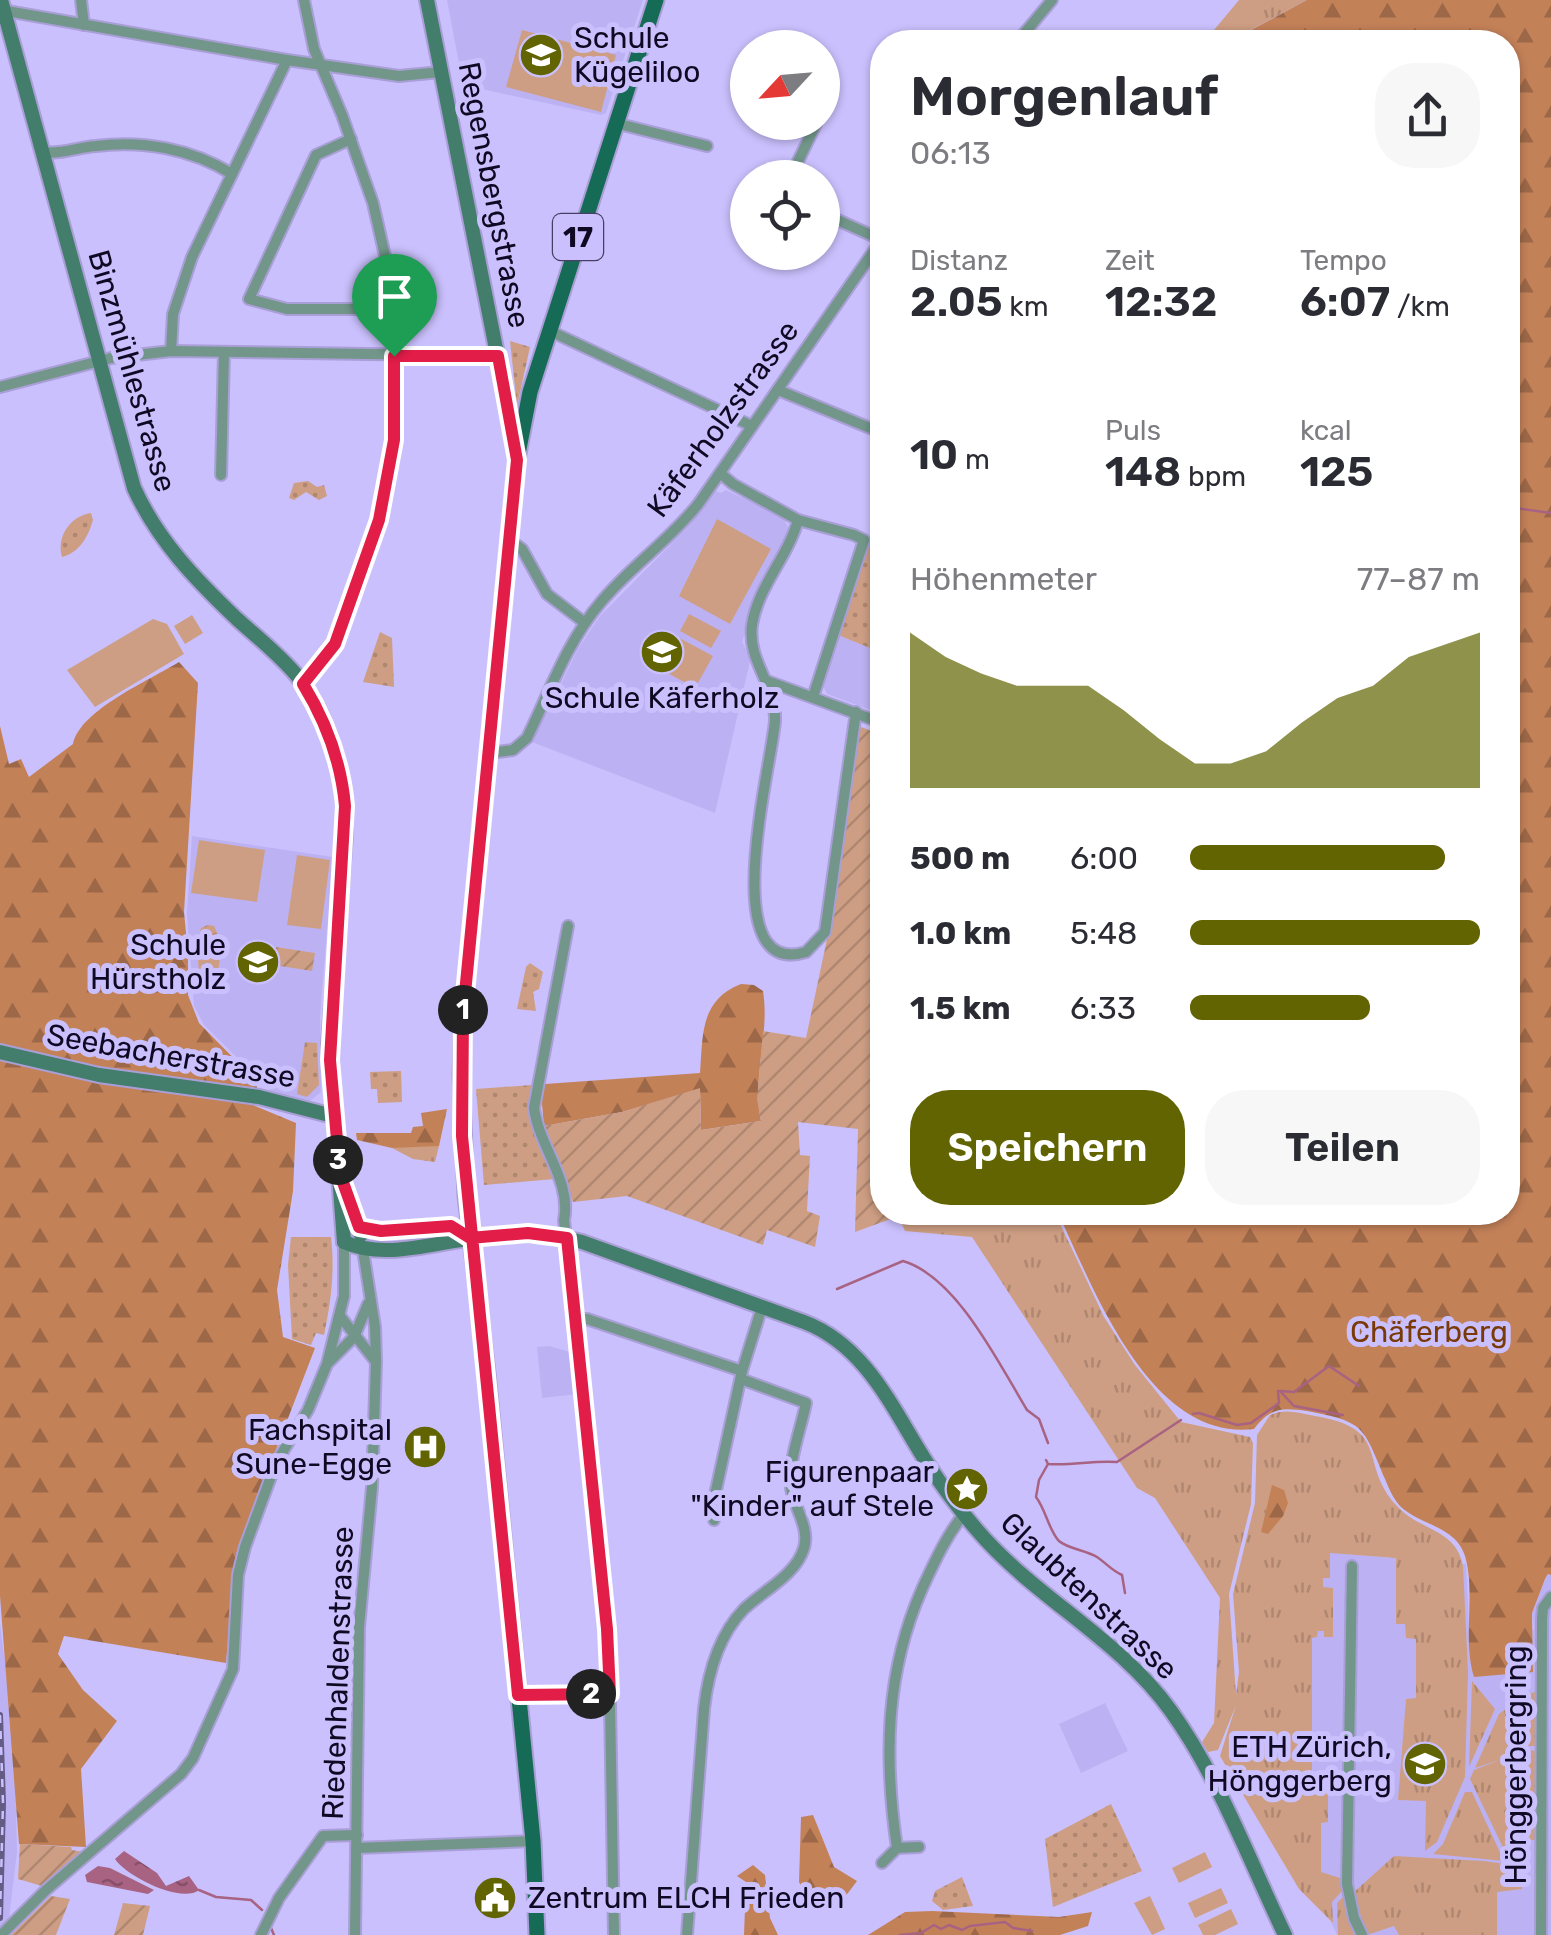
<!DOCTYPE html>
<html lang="de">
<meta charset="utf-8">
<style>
:root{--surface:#fff;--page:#f7f7f7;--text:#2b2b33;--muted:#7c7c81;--accent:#616400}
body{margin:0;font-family:Rubik,sans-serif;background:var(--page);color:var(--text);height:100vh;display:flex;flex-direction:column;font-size:38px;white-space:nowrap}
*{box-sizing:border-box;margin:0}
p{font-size:32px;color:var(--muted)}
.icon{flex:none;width:55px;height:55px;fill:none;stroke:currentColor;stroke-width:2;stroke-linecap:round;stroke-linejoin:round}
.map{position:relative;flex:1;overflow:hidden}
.side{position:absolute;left:870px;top:30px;width:650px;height:1195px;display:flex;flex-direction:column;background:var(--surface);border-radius:40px;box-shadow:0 2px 8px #0004}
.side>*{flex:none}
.needle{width:65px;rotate:244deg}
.controls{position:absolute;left:730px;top:30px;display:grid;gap:20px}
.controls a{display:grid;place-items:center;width:110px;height:110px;border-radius:50%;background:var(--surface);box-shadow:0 2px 8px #0004;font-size:50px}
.pin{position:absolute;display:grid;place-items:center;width:85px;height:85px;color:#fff;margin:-102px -42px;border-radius:50% 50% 50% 0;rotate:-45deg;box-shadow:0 0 10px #0007}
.pin .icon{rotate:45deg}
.km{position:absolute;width:50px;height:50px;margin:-25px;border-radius:50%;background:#222;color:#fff;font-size:28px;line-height:50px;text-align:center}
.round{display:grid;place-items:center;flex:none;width:105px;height:105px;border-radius:40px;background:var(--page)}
.head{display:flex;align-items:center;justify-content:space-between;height:170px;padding:0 40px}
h1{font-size:55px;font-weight:600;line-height:75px}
.stats{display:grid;grid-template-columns:repeat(3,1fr);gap:15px;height:170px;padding:10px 40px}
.stats div{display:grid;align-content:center}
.stats b{font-size:42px;font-weight:600}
.stats small{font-size:28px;font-weight:400}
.stats p{font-size:28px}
.chart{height:280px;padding:20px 40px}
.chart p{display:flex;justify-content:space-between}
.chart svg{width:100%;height:180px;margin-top:10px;fill:var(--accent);opacity:.7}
.button{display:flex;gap:20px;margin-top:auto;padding:20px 40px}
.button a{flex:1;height:115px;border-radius:40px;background:var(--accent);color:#fff;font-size:40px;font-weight:600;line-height:115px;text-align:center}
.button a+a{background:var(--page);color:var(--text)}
ul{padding:0 40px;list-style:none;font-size:32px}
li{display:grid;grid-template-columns:160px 120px 1fr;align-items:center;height:75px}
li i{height:25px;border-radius:12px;background:var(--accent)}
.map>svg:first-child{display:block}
.built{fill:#bcb2f3}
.grass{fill:url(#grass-tufts)}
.forest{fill:url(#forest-firs)}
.park{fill:url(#park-dots)}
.garden{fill:url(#garden-furrows)}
.pitch{fill:#cd9e83}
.water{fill:url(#water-ripples)}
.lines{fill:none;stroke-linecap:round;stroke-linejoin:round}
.stream{stroke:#a86282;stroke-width:2.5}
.street-casing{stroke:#a99fd6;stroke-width:14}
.secondary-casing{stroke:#a99fd6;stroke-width:18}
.primary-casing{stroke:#a99fd6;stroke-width:19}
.street{stroke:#72978a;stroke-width:10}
.secondary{stroke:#437d6c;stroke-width:14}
.primary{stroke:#166b56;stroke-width:15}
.rail-casing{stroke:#655c86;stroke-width:6}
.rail{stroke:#cac0fd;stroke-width:2.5;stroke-dasharray:8;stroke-linecap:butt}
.route-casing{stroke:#fff;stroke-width:20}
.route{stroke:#e11d48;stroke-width:12}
.labels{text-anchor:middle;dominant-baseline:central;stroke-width:10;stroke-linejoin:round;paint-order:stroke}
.shield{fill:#cac0fd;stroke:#484064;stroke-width:2.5}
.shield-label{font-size:28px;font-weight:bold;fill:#100923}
.poi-label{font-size:30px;fill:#100923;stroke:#cac0fd;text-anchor:end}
.street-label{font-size:30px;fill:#100923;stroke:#cac0fd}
.park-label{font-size:30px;fill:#793a08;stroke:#cac0fd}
</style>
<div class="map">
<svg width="1551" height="1935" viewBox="0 0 1551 1935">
<defs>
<pattern id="grass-tufts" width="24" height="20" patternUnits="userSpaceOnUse" patternTransform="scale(2.5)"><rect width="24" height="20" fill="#cd9e83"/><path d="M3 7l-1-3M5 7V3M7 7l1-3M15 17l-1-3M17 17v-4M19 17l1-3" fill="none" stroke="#af8771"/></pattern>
<pattern id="forest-firs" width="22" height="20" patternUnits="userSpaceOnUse" patternTransform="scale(2.5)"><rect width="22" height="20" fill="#c38158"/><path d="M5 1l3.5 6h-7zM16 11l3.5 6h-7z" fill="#9d6848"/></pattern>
<pattern id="park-dots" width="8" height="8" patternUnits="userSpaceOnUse" patternTransform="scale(2.5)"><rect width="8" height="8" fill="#cd9e83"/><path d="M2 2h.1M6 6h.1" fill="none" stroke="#af8771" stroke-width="1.8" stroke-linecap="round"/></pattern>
<pattern id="garden-furrows" width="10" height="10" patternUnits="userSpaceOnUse" patternTransform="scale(2.5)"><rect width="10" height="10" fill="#cd9e83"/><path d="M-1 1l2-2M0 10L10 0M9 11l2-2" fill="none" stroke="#af8771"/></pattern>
<pattern id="water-ripples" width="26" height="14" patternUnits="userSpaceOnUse" patternTransform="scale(2.5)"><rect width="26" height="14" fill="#a86282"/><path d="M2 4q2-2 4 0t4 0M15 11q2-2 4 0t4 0" fill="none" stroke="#874f6a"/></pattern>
</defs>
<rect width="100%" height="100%" fill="#cac0fd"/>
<g class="built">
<path d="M447,0H643L606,113L601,115L463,85Z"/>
<path d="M726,490L783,517L789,529L758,590L742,642L751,657L715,813L532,742L578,649L599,617L687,528L716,491L721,493Z"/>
<path d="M838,635L882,653V714L827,694L822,684Z"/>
<path d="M192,836L333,857L320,1017L321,1092L310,1101L273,1093L204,1025L194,1006L187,914Z"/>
<path d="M549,1346L574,1353L578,1394L542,1398L537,1347Z"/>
<path d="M1299,1550L1466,1564L1471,1668L1534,1629L1532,1613L1539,1593L1548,1574L1551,1575V1935H1337L1299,1851Z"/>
<path d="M0,1623L14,1732L17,1852L9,1918L11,1935H0Z"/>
<path d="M1105,1703L1128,1751L1081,1773L1059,1724Z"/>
</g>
<g class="grass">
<path d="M1239,0H1307L1228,42H1204Z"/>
<path d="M409,1145L439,1146L435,1162L413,1159L392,1148Z"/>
<path d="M897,1213H1055L1104,1317L1135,1365L1181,1422L1250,1437L1253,1443L1251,1504L1229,1594L1236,1695L1239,1672L1233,1594L1255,1503L1257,1435L1270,1415C1285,1408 1299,1413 1315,1416C1393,1429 1357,1463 1397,1506C1419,1531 1456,1528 1463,1566L1468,1672L1465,1777L1437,1842L1425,1851L1426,1801L1398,1800L1406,1699L1416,1698V1639L1406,1638L1405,1624H1396V1558L1330,1553V1578H1323V1587L1333,1588V1637H1324V1631H1318L1317,1637L1312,1638V1777L1319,1778V1792H1328V1822L1321,1823V1872L1340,1878L1343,1890L1332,1902L1333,1923L1299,1889L1220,1756L1236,1705L1218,1750L1208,1752L1202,1742L1214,1723L1220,1598L1155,1498L1137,1488L972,1237L905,1231Z"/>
<path d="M1472,1681L1495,1709L1469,1767Z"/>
<path d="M1536,1692V1746H1526L1523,1736L1526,1694Z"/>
<path d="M1518,1700L1521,1701L1517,1733L1522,1763V1866L1509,1860L1470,1779L1474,1770L1499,1760L1475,1768L1499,1714Z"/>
<path d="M1528,1750L1536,1751L1535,1840H1527L1526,1753Z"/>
<path d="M1465,1792H1472L1504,1861L1433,1854L1443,1844Z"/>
<path d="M1394,1856L1484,1861L1505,1864L1522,1872V1889L1497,1892V1935H1399L1394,1926L1367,1935L1353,1893Z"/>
<path d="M1344,1896L1357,1935H1338L1337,1903Z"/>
</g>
<g class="forest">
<path d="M1307,0H1551V1575L1548,1574L1545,1579L1532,1613L1533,1672L1474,1677C1462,1639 1476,1594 1465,1556C1456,1526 1419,1525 1400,1506C1393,1498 1389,1489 1385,1479C1363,1426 1365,1422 1307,1411C1281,1407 1270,1408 1254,1429C1150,1442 1093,1287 1058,1213L1508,1212V42H1229Z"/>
<path d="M179,662L198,683L184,912L188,954V995L199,1023L253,1078L257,1087L253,1105L296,1123L293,1191L277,1290L283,1337L315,1348L236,1554L226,1663L64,1636L58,1654L83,1690L117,1721L81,1769L86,1847L19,1844L0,1596V726L9,764L21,759L29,777L73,744C80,710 150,680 179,662Z"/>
<path d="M741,984L754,985L763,991C770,1034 752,1077 761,1121L701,1130L700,1089L622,1112L544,1126L541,1093L545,1084L700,1073C703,1034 700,1000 741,984Z"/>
<path d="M447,1109L439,1146L392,1148L357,1140L356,1133H411L413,1127L423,1126L421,1113Z"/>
<path d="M1272,1485L1284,1490L1288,1503L1283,1516L1268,1534L1261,1532Z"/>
<path d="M813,1815L834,1867L857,1881L842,1901L813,1910L799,1882L801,1817Z"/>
<path d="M753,1865L765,1875L770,1918L778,1935H744L746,1882L737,1876Z"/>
<path d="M932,1911L1059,1917L1092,1912L1088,1926L1060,1935H868L905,1912Z"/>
</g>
<g class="park">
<path d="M510,341L530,347L517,406Z"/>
<path d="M308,481L317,487L324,485L327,496L319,500L306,492L294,500L289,498L294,483Z"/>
<path d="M91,513L93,520C88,537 80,552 62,557C56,537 70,516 91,513Z"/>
<path d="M871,539L882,542V653L838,635Z"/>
<path d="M380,632L392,638L394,687L363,682Z"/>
<path d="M208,925L214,926C224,944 220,962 216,982L210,981L200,992L197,941L201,928Z"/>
<path d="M530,963L543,972L539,989L533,992L536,1011L517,1009L526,967Z"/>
<path d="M305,1042L317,1043L319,1085L307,1097L297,1094Z"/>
<path d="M401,1071L402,1102L378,1103L377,1089H371L370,1072Z"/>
<path d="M532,1085L531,1120L555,1179L484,1185L476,1089Z"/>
<path d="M291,1237H331C335,1271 331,1302 324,1335L316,1333L311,1345L292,1339L288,1265Z"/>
<path d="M1111,1804L1142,1871L1053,1907L1045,1839Z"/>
<path d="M962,1877L973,1906L943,1910L932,1901L935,1891Z"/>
</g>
<g class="garden">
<path d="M861,727L882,735V1212L894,1213L896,1217L855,1232L858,1129L798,1122L800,1155L810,1156L807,1211L820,1216L815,1247L767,1230L763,1245L627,1196L573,1202L544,1126L622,1112L700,1088L701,1130L761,1121L757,1099L763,1031L806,1038L830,925L858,728Z"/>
<path d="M276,947L315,953L312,971L274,965Z"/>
<path d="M20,1844L71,1847L72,1850L83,1852L42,1886L18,1879Z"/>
<path d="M51,1896L70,1899L56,1935H11Z"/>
<path d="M123,1903L150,1906L143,1935H114Z"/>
</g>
<g class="pitch">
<path d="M522,30L616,55L601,112L506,87Z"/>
<path d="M717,519L771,549L730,624L679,596Z"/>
<path d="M689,614L721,631L711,648L680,631Z"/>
<path d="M192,615L203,633L185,644L174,626Z"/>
<path d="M153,619L167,624L184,654L95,707L67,670Z"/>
<path d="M670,633L713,656L695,688L653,665Z"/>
<path d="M199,840L265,850L257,902L191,893Z"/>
<path d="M297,855L330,860L321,929L287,925Z"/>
<path d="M1205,1852L1212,1867L1179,1883L1172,1868Z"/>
<path d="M1221,1888L1228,1903L1195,1918L1188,1903Z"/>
<path d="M1150,1896L1165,1929L1152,1935L1134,1903Z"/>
<path d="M1231,1909L1238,1924L1215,1935H1203L1198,1925Z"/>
</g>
<g class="water">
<path d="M124,1851L157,1873L166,1886L189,1876L199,1890C181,1904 126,1876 115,1859Z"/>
<path d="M98,1866L110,1868L154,1890L148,1894L87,1882L85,1875Z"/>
</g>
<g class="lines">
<g class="stream">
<path d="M1508,507L1551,513"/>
<path d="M871,537L882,541"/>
<path d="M837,1289L903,1261C957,1277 999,1364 1027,1410L1039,1419L1048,1443"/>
<path d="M1280,1391L1294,1406L1343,1415"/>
<path d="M1281,1391L1294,1392L1329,1366L1359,1386"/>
<path d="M1193,1414L1199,1413L1237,1425L1251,1423L1279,1403L1278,1391"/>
<path d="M1046,1460L1048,1464C1072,1466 1093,1460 1117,1462L1181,1420"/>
<path d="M1048,1464L1039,1480L1036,1497C1046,1510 1049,1531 1059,1541C1068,1549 1086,1550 1097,1557C1106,1563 1111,1570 1122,1575L1125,1593"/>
<path d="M199,1890L216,1897L251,1900L262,1910"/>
<path d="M271,1928L274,1935"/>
<path d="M900,1935L921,1933L934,1925L941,1929L949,1925L962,1930L970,1926L1005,1922L1013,1928L1032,1931"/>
</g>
<g class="street-casing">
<g id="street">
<path d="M81,0L84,25"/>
<path d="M1,10L287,60L399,76L441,72"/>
<path d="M1017,42L1052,0"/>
<path d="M822,110L833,88"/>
<path d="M615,123L707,146"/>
<path d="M351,139L316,155L249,299L287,309H394"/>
<path d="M42,152C60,155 79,147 96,146C143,140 192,149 232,174"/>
<path d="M790,178L817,122"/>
<path d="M822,213L882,240"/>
<path d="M548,330L752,426"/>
<path d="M171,351L173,314L192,257L287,60"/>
<path d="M0,387L111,358L171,351L498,356"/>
<path d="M778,390L882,433"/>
<path d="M720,473L733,484L798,520C788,557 758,586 752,625C747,661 776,685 775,720C774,755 713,981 806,952L825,932L856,712"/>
<path d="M221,475L224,352"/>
<path d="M798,520L854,535L864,540L813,697"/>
<path d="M510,540L522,549L547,594L585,623"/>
<path d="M767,681L882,723"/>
<path d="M303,684L335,644L379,520L393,440L394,356L393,291L373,203L342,115L314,49L304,0"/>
<path d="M490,753L513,750L527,738C549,693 568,640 601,602C631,566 670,540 699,503L882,239"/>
<path d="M568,926L534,1108C539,1147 572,1181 564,1220L609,1646L614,1935"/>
<path d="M340,1316L376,1362"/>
<path d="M574,1319H587L742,1371"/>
<path d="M328,1363L354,1337L368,1304"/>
<path d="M714,1520L713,1504L742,1371L762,1307"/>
<path d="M1352,1566L1347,1884L1354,1918L1362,1935"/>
<path d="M518,1695L611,1694"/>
<path d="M357,1848L533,1841"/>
<path d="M897,1848L919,1847"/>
<path d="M882,1863L897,1848C884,1758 885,1673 922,1589C934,1563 946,1536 964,1514"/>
<path d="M1,1935L46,1890L181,1774L193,1758L233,1669L238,1575L245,1547L276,1463L308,1410L327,1364L344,1296V1242"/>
<path d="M261,1935L279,1898L323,1836L357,1835"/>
<path d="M355,1935L359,1627L372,1487L376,1362L375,1327L363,1250"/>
<path d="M687,1935L704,1709C708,1673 718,1636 744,1609C763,1591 796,1575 804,1548C810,1527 794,1508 791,1488C788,1461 801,1429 806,1403L741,1379"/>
<path d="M1541,1935L1542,1619L1543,1608L1551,1597"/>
</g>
</g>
<g class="secondary-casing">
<g id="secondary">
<path d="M1,0L134,488C158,541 196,580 237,619C258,638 280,655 298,677C333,724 346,778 345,835L329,1043L344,1242"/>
<path d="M427,0L517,455"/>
<path d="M0,1052L99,1075L259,1097L333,1116"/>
<path d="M342,1179L361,1235"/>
<path d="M359,1227L381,1231L451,1226L470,1238"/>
<path d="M344,1242C385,1260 432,1243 474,1238C511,1233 546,1232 582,1242L804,1322C867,1346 893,1410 927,1463C942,1486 959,1509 977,1530C1035,1598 1119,1638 1171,1711C1218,1776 1250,1862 1285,1935"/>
</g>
</g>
<g class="primary-casing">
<path id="primary" d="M537,1935L533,1841L487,1373L466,1196L461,1075L463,1014L517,459L530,392L656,0"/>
</g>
<use href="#street" class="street"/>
<use href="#secondary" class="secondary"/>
<use href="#primary" class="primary"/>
<g class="rail-casing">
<path id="rail" d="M0,1715L3,1803L0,1918"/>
</g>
<use href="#rail" class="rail"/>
</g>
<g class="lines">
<g class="route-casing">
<path id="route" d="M394,356H498L517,460L463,1014L462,1136L518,1695L610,1694L607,1629L567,1238L528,1233L470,1238L451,1226L381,1231L359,1227L340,1174L330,1060L345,806C341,761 327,723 303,684L335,644L379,520L394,440V356"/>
</g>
<use href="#route" class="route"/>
</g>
<defs>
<g id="school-disc" transform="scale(2.25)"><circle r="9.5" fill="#616400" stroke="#cac0fd"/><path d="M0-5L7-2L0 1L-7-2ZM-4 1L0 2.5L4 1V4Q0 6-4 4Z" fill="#fff"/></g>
<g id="hospital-disc" transform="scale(2.25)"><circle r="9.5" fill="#616400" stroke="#cac0fd"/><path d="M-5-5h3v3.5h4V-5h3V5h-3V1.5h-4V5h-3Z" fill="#fff"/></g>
<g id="sight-disc" transform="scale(2.25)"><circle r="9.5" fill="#616400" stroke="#cac0fd"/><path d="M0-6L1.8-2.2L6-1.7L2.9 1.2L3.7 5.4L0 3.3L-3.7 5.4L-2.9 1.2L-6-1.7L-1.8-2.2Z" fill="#fff"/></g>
<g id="university-disc" transform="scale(2.25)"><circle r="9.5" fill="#616400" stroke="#cac0fd"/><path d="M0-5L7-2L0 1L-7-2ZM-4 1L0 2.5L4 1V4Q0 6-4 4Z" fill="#fff"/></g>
<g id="civic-disc" transform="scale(2.25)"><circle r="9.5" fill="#616400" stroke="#cac0fd"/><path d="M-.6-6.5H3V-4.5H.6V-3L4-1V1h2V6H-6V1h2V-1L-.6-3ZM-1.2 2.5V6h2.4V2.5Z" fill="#fff"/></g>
</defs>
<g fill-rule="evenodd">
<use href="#school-disc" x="541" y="55"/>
<use href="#school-disc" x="662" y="652"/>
<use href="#school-disc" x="258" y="962"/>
<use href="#hospital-disc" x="425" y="1447"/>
<use href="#sight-disc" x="967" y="1489"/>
<use href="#university-disc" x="1425" y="1764"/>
<use href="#civic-disc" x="495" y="1898"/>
</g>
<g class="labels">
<rect class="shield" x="553" y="214" width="50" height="46" rx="8"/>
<g class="shield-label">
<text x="578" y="237">17</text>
</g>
<g class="poi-label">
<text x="574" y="38" text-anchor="start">Schule<tspan x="574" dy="34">Kügeliloo</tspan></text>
<text x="662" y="698" text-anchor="middle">Schule Käferholz</text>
<text x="226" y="945">Schule<tspan x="226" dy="34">Hürstholz</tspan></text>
<text x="392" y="1430">Fachspital<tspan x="392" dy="34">Sune-Egge</tspan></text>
<text x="934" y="1472">Figurenpaar<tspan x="934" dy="34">"Kinder" auf Stele</tspan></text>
<text x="1392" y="1747">ETH Zürich,<tspan x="1392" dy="34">Hönggerberg</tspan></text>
<text x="528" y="1898" text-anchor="start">Zentrum ELCH Frieden</text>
</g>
<g class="street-label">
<text transform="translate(494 195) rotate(79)">Regensbergstrasse</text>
<text transform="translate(132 371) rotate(74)">Binzmühlestrasse</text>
<text transform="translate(723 419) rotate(-54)">Käferholzstrasse</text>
<text transform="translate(171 1056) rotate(10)">Seebacherstrasse</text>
<text transform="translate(1089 1596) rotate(43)">Glaubtenstrasse</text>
<text transform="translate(338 1673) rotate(-88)">Riedenhaldenstrasse</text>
<text transform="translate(1516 1765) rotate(-90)">Hönggerbergring</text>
</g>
<g class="park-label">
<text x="1429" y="1332">Chäferberg</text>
</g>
</g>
</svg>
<div class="controls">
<a><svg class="needle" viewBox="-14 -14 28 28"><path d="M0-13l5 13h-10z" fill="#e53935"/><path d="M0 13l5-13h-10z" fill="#7c7c81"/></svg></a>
<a><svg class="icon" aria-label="locate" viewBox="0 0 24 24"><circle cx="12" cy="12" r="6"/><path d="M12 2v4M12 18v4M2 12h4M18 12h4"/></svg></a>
</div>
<div class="pin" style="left:394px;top:356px;background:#1e9e55"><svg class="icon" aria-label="arrive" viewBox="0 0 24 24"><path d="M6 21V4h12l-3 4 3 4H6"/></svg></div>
<b class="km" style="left:463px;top:1010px">1</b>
<b class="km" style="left:591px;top:1694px">2</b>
<b class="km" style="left:338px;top:1160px">3</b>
<section class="side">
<div class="head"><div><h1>Morgenlauf</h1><p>06:13</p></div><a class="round"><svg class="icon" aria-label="share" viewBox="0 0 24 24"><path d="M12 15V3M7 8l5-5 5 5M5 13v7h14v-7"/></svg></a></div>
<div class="stats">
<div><p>Distanz</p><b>2.05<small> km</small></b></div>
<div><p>Zeit</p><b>12:32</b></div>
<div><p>Tempo</p><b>6:07<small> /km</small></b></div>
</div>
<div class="stats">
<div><b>10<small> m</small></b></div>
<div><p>Puls</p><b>148<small> bpm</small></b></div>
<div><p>kcal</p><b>125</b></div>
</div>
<div class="chart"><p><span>Höhenmeter</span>77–87 m</p>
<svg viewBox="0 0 160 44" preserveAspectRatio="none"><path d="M0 44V6L10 12L20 16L30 19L40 19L50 19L60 25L70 32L80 38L90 38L100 35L110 28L120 22L130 19L140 12L150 9L160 6V44z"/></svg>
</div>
<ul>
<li><b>500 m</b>6:00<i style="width:88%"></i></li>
<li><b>1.0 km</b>5:48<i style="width:100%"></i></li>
<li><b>1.5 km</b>6:33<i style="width:62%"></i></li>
</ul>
<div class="button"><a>Speichern</a><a>Teilen</a></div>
</section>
</div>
